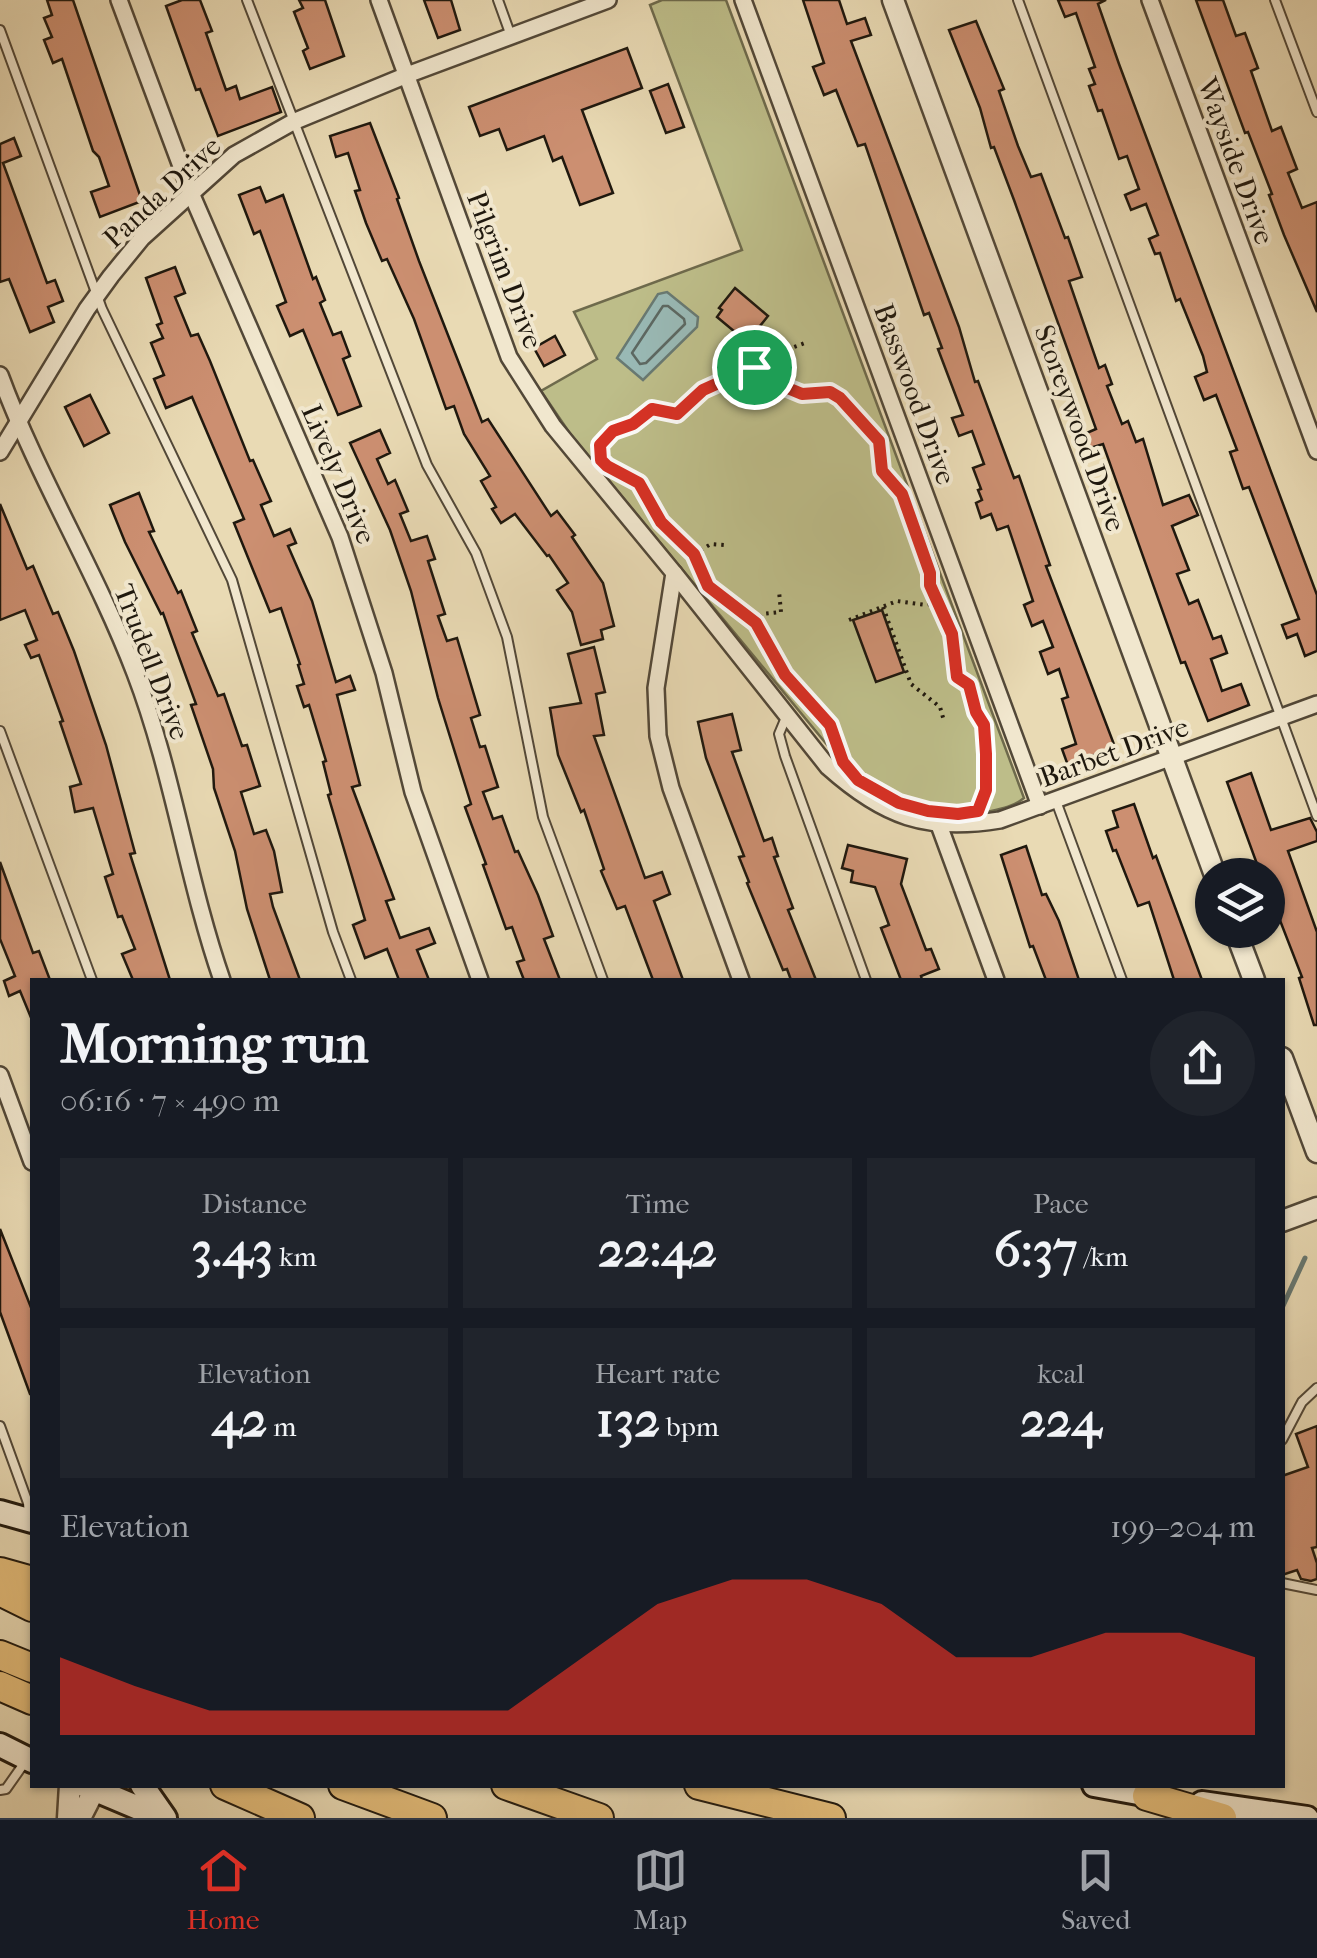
<!DOCTYPE html>
<meta charset="utf-8">
<style>
:root{--surface:#171b24;--page:#20242c;--text:#f1f3f6;--muted:#9ea1a6;--line:#363941;--accent:#d93025}
body{margin:0;font-family:"IM FELL French Canon",serif;background:var(--page);color:var(--text);height:100vh;display:flex;flex-direction:column;font-size:38px;white-space:nowrap}
*{box-sizing:border-box;margin:0}
p{font-size:32px;color:var(--muted)}
.icon{flex:none;width:55px;height:55px;fill:none;stroke:currentColor;stroke-width:2;stroke-linecap:round;stroke-linejoin:round}
.map{position:relative;flex:1;overflow:hidden}
.details{position:absolute;left:30px;top:978px;width:1255px;height:810px;display:flex;flex-direction:column;background:var(--surface);border-radius:0px;box-shadow:0 2px 8px #0004}
.details>*{flex:none}
.buttons{position:absolute;left:1195px;top:858px;display:grid;gap:20px}
.buttons a{display:grid;place-items:center;width:90px;height:90px;border-radius:50%;background:var(--surface);box-shadow:0 2px 8px #0004;font-size:50px}
.pin{position:absolute;display:grid;place-items:center;width:85px;height:85px;color:#fff;margin:-42px;border:5px solid #fff;border-radius:50%;box-shadow:0 2px 10px #0007}
.round{display:grid;place-items:center;flex:none;width:105px;height:105px;border-radius:52px;background:var(--page)}
.overview{display:flex;align-items:center;justify-content:space-between;height:170px;padding:0 30px}
h1{font-size:55px;font-weight:700;line-height:75px}
.metrics{display:grid;grid-template-columns:repeat(3,1fr);gap:15px;height:170px;padding:10px 30px}
.metrics div{display:grid;align-content:center;border-radius:0px;background:var(--page);text-align:center}
.metrics b{font-size:50px;font-weight:700}
.metrics small{font-size:28px;font-weight:400}
.metrics p{font-size:28px}
.chart{height:280px;padding:20px 30px}
.chart p{display:flex;justify-content:space-between}
.chart svg{width:100%;height:180px;margin-top:10px;fill:var(--accent);opacity:.7}
.menu{display:flex;justify-content:space-around;align-items:center;height:140px;border-top:2px solid var(--line);background:var(--surface);font-size:28px;color:var(--muted)}
.menu a{display:grid;justify-items:center;gap:5px}
.menu .active{color:var(--accent)}
.map>svg:first-child{display:block}
.green{fill:#bdbd89;stroke:#6e6a4c;stroke-width:2.5}
.water{fill:#99b9b5;stroke:#687972;stroke-width:2.5}
.lines{fill:none;stroke-linecap:round;stroke-linejoin:round}
.shore{stroke:#5c6862;stroke-width:2.5}
.stream{stroke:#687972;stroke-width:5}
.building{fill:#cc8f71;stroke:#1f180e;stroke-width:2.5}
.service-casing{stroke:#524838;stroke-width:12}
.minor-casing{stroke:#524838;stroke-width:20}
.tertiary-casing{stroke:#524838;stroke-width:25}
.secondary-casing{stroke:#1f180e;stroke-width:28}
.motorway-casing{stroke:#1f180e;stroke-width:32}
.path{stroke:#1f180e;stroke-width:4;stroke-dasharray:2.5 5;stroke-linecap:butt}
.service{stroke:#f1e7ce;stroke-width:8}
.minor{stroke:#f1e7ce;stroke-width:15}
.tertiary{stroke:#f1e7ce;stroke-width:20}
.secondary{stroke:#f1e7ce;stroke-width:22}
.motorway{stroke:#e4bd7a;stroke-width:28}
.route-casing{stroke:#fff;stroke-width:20}
.route{stroke:#d93025;stroke-width:12}
.labels{text-anchor:middle;dominant-baseline:central;stroke-width:8;stroke-linejoin:round;paint-order:stroke}
.street-label{font-size:28px;fill:#1f180e;stroke:#f1e7ce}
</style>
<div class="map">
<svg width="1317" height="1818" viewBox="0 0 1317 1818">
<rect width="100%" height="100%" fill="#e9dab4"/>
<filter id="stains"><feTurbulence type="fractalNoise" baseFrequency=".002" numOctaves="4"/><feColorMatrix values="0 0 0 0 .2 0 0 0 0 .09 0 0 0 0 .02 0 0 0 .5 -.17"/></filter>
<radialGradient id="worn" r=".72"><stop offset=".6" stop-color="#630" stop-opacity="0"/><stop offset="1" stop-color="#630" stop-opacity=".3"/></radialGradient>
<path class="green" d="M662,0H726L1024,798C1013,807 1001,809 987,812C937,823 897,809 857,781L571,435L541,391L597,359L574,312L742,250L650,5Z"/>
<path class="water" d="M667,292L698,317L697,327L643,380L617,358L658,294Z"/>
<g class="lines">
<path class="shore" d="M663,306H668L684,319L685,324L646,363L640,364L632,353Z"/>
<path class="stream" d="M1282,1308L1305,1258"/>
</g>
<g class="building">
<path d="M47,0H73L142,201L100,217L91,192L109,186L99,157L93,151L62,59L53,63L44,40L52,37L44,18L52,15Z"/>
<path d="M182,0H200L212,31L206,33L226,90L236,86L240,99L272,87L281,112L218,136L200,89L196,90L166,6Z"/>
<path d="M299,0H325L344,56L310,69L303,51L308,48L294,12L303,8Z"/>
<path d="M424,0H451L460,30L438,38Z"/>
<path d="M803,0H839L847,24L865,18L871,35L851,41L959,327L975,382L978,381L1014,478L1019,476L1050,565L1046,566L1115,747L1089,757L1091,763L1070,771L1062,749L1076,744L1062,699L1068,697L1059,669L1048,674L1040,652L1053,647L1043,621L1032,626L1024,605L1033,601L1008,526L997,530L991,514L981,518L976,503L982,500L978,490L981,489L973,468L984,464L972,431L959,436L952,418L963,415L938,349L942,348L929,313L924,315L865,144L858,146L836,90L824,95L813,67L824,63Z"/>
<path d="M1058,0H1106L1098,4L1119,64L1317,595V651L1305,656L1297,634L1287,638L1282,625L1299,619L1249,487L1243,489L1230,452L1237,450L1216,395L1204,400L1195,377L1207,372L1203,356L1180,299L1176,301L1160,253L1155,254L1149,239L1158,235L1146,204L1131,210L1125,195L1139,189L1127,156L1119,159L1102,110L1098,111L1089,86L1095,84L1089,69L1095,67L1076,13L1065,17Z"/>
<path d="M1196,0H1223L1236,36L1245,33L1258,68L1251,71L1272,131L1281,127L1297,169L1288,173L1302,208L1317,202V312L1284,235L1269,195L1272,194L1248,132L1245,133Z"/>
<path d="M976,21L1004,89L999,91L1018,146L1031,177L1041,174L1065,238L1068,237L1082,277L1069,281L1099,368L1105,365L1112,384L1107,386L1122,424L1128,421L1136,442L1143,439L1163,505L1189,495L1198,515L1172,526L1189,570L1177,574L1189,604L1198,600L1213,639L1221,636L1227,653L1211,659L1222,691L1241,684L1249,705L1208,721L1185,662L1181,663L1103,444L1087,449L1082,435L1096,429L1014,200L994,147L991,148L980,108L949,30Z"/>
<path d="M627,48L642,88L582,110L613,193L580,205L562,157L553,161L544,136L507,150L499,129L480,136L469,107Z"/>
<path d="M668,84L684,127L666,133L650,91Z"/>
<path d="M370,123L399,198L397,199L419,261L482,422L488,419L551,516L557,511L575,535L572,537L603,583L614,626L601,630L603,639L581,645L572,612L557,590L568,583L549,555L547,556L515,514L501,523L492,509L496,507L481,481L490,476L464,434L454,406L446,409L414,319L387,259L382,261L366,223L355,191L360,190L348,153L336,157L330,136Z"/>
<path d="M14,138L21,156L3,163L47,283L55,280L63,301L48,307L54,322L30,332L9,279L0,282V144Z"/>
<path d="M260,187L266,202L283,195L313,279L316,277L325,300L320,303L333,335L341,332L350,356L343,359L361,406L338,415L303,330L290,336L277,306L286,302L260,231L254,234L239,195Z"/>
<path d="M175,267L185,293L175,297L191,336L198,334L210,361L250,461L253,460L271,501L261,505L274,536L290,529L296,543L288,546L312,601L336,682L350,676L355,690L337,695L360,785L352,787L394,899L386,901L400,938L429,928L435,943L417,950L429,980H399L387,949L365,958L353,925L365,920L328,795L331,794L323,762L326,761L309,705L304,707L297,686L304,684L298,665L300,664L281,608L270,612L234,523L244,519L192,397L166,408L154,379L164,375L151,343L163,338L157,325L162,323L146,278Z"/>
<path d="M735,288L768,316L747,342L717,317L722,310L719,308Z"/>
<path d="M555,336L565,355L544,366L534,348Z"/>
<path d="M90,395L109,433L84,446L65,407Z"/>
<path d="M380,430L390,453L377,459L388,484L395,480L408,511L400,514L411,541L427,536L435,559L428,561L445,614L438,616L447,641L457,638L480,715L471,718L480,747L485,746L498,787L483,792L493,819L502,816L515,852L518,851L538,895L553,936L544,939L560,980H524L517,962L524,960L512,927L506,929L483,865L486,864L465,807L471,804L438,698L411,591L390,530L350,443Z"/>
<path d="M139,493L154,531L149,532L178,593L181,591L197,631L192,633L218,696L224,694L242,746L247,745L260,786L241,792L254,834L266,830L274,851L282,892L270,894L273,907L300,980H270L247,909L235,851L214,788L213,769L191,705L196,704L163,613L161,614L125,542L110,505Z"/>
<path d="M0,504L27,569L33,566L53,614L58,612L74,651L106,745L135,853L130,854L170,980H133L122,954L135,949L122,916L118,917L105,877L113,874L93,808L75,812L70,787L81,784L60,722L63,721L39,655L31,658L25,645L37,640L25,610L0,620Z"/>
<path d="M882,610L904,672L876,682L853,620Z"/>
<path d="M594,647L605,692L596,694L604,735L594,736L645,878L662,872L670,894L654,901L683,980H653L625,906L617,909L601,871L604,869L584,810L581,812L558,755L550,708L581,703L568,654Z"/>
<path d="M732,714L741,750L732,752L764,841L772,838L778,856L774,857L793,908L788,910L816,980H791L787,969L783,970L747,883L749,882L739,857L744,856L706,758L698,722Z"/>
<path d="M1251,773L1271,830L1310,818L1317,832V841L1288,851L1317,932V1025H1314L1299,978L1302,977L1276,910L1273,911L1268,896V875H1261L1227,782Z"/>
<path d="M1134,804L1153,858L1156,856L1202,980H1174L1149,902L1138,906L1116,850L1113,851L1106,831L1118,827L1113,811Z"/>
<path d="M848,845L907,859L901,884L926,950L931,949L939,969L921,976L922,980H901L881,928L889,925L875,887L851,882L853,871L842,868Z"/>
<path d="M1026,846L1042,895L1046,894L1059,921L1079,980H1046L1033,946L1030,947L1001,855Z"/>
<path d="M0,862L33,953L39,951L50,980H32V1020L20,991L9,996L4,981L15,976L0,939Z"/>
<path d="M0,1229L32,1310V1394H30L0,1312Z"/>
<path d="M1317,1426V1547L1312,1548L1317,1563V1579L1311,1581L1301,1579L1297,1570L1282,1575V1476L1308,1467L1296,1434Z"/>
</g>
<g class="lines">
<g class="service-casing">
<g id="service">
<path d="M247,0L427,465L476,553L507,637L543,817L603,980"/>
<path d="M498,0L511,36"/>
<path d="M1018,0L1317,816"/>
<path d="M1275,0L1317,112"/>
<path d="M0,30L102,309L232,580L333,932L351,980"/>
<path d="M787,715L779,734L785,756L866,980"/>
<path d="M0,731L92,980"/>
<path d="M1056,801L1122,980"/>
<path d="M0,1426L28,1503L29,1516"/>
<path d="M1282,1440L1302,1402L1317,1388"/>
<path d="M1282,1583L1317,1590"/>
<path d="M0,1790L6,1789L25,1762"/>
</g>
</g>
<g class="minor-casing">
<g id="minor">
<path d="M119,0L191,193L340,537L384,673L413,792L480,980"/>
<path d="M379,0L509,357L553,426L674,573L656,688L658,736L671,788L741,980"/>
<path d="M743,0L1040,806"/>
<path d="M1150,0L1317,451"/>
<path d="M0,375C38,478 96,571 135,673C173,772 187,879 222,980"/>
<path d="M0,452L87,309L111,276L142,238L234,155L293,122L407,75L608,0"/>
<path d="M674,573L828,767C884,817 926,832 1000,820L1317,704"/>
<path d="M939,825L996,980"/>
<path d="M0,1075L32,1162"/>
</g>
</g>
<g class="tertiary-casing">
<g id="tertiary">
<path d="M893,0L1215,875"/>
<path d="M1235,930L1254,980"/>
<path d="M1282,1058L1317,1152"/>
<path d="M1282,1221L1317,1208"/>
<path d="M68,1818L70,1785"/>
<path d="M80,1818L97,1785"/>
</g>
</g>
<g class="secondary-casing">
<g id="secondary">
<path d="M0,1512L32,1521"/>
<path d="M0,1745L32,1761"/>
<path d="M84,1785L162,1818"/>
<path d="M142,1785L165,1818"/>
<path d="M1094,1785L1160,1797"/>
<path d="M1202,1803L1307,1818"/>
</g>
</g>
<g class="motorway-casing">
<g id="motorway">
<path d="M0,1572L32,1581"/>
<path d="M0,1591L32,1607"/>
<path d="M0,1655L32,1668"/>
<path d="M0,1686L32,1700"/>
<path d="M225,1785L300,1818"/>
<path d="M343,1785L432,1818"/>
<path d="M506,1785L599,1818"/>
<path d="M699,1785L831,1818"/>
<path d="M1147,1796L1222,1818"/>
</g>
</g>
<g class="path">
<path d="M772,362L782,383L791,389L802,393L830,392L841,398L879,441L882,471L902,493L930,573V585L952,634L957,677L969,685L976,712L984,725L986,754V790L979,807"/>
<path d="M601,457L603,439L613,431L633,424L652,409L677,414L703,390L754,367L772,362L778,353L805,343"/>
<path d="M610,468L639,483L661,522L694,554L708,586L756,623L785,675L830,725L842,757"/>
<path d="M694,554L711,544L724,545"/>
<path d="M883,607L911,684L940,707L944,721"/>
<path d="M849,620L897,601L926,605L948,600"/>
<path d="M756,623L762,614L781,612L779,591"/>
</g>
<use href="#service" class="service"/>
<use href="#minor" class="minor"/>
<use href="#tertiary" class="tertiary"/>
<use href="#secondary" class="secondary"/>
<use href="#motorway" class="motorway"/>
</g>
<g class="lines">
<g class="route-casing">
<path id="route" d="M772,362L782,384L790,389L802,394L830,392L840,398L879,441L882,471L902,494L930,573V585L952,634L957,677L969,685L976,712L984,725L986,754V790L978,811L958,814L928,811L899,803L858,780L843,762L830,725L785,675L756,623L708,586L694,554L661,522L639,483L607,466L601,460L600,445L613,431L633,424L652,409L677,414L703,390L754,367Z"/>
</g>
<use href="#route" class="route"/>
</g>
<g class="labels">
<g class="street-label">
<text transform="translate(1236 161) rotate(70)">Wayside Drive</text>
<text transform="translate(162 192) rotate(-43)">Panda Drive</text>
<text transform="translate(505 270) rotate(69)">Pilgrim Drive</text>
<text transform="translate(915 394) rotate(70)">Basswood Drive</text>
<text transform="translate(1080 428) rotate(70)">Storeywood Drive</text>
<text transform="translate(339 474) rotate(67)">Lively Drive</text>
<text transform="translate(152 662) rotate(69)">Trudell Drive</text>
<text transform="translate(1114 752) rotate(-20)">Barbet Drive</text>
</g>
</g>
<rect width="100%" height="100%" filter="url(#stains)"/>
<rect width="100%" height="100%" fill="url(#worn)"/>
</svg>
<div class="buttons">
<a><svg class="icon" aria-label="layers" viewBox="0 0 24 24"><path d="M12 4l9 5-9 5-9-5zM3 14l9 5 9-5"/></svg></a>
</div>
<div class="pin" style="left:754px;top:367px;background:#1e9e55"><svg class="icon" aria-label="arrive" viewBox="0 0 24 24"><path d="M6 21V4h12l-3 4 3 4H6"/></svg></div>
<section class="details">
<div class="overview"><div><h1>Morning run</h1><p>06:16 · 7 × 490 m</p></div><a class="round"><svg class="icon" aria-label="share" viewBox="0 0 24 24"><path d="M12 15V3M7 8l5-5 5 5M5 13v7h14v-7"/></svg></a></div>
<div class="metrics">
<div><p>Distance</p><b>3.43<small> km</small></b></div>
<div><p>Time</p><b>22:42</b></div>
<div><p>Pace</p><b>6:37<small> /km</small></b></div>
</div>
<div class="metrics">
<div><p>Elevation</p><b>42<small> m</small></b></div>
<div><p>Heart rate</p><b>132<small> bpm</small></b></div>
<div><p>kcal</p><b>224</b></div>
</div>
<div class="chart"><p><span>Elevation</span>199–204 m</p>
<svg viewBox="0 0 160 44" preserveAspectRatio="none"><path d="M0 44V25L10 32L20 38L30 38L40 38L50 38L60 38L70 25L80 12L90 6L100 6L110 12L120 25L130 25L140 19L150 19L160 25V44z"/></svg>
</div>
</section>
</div>
<nav class="menu">
<a class="active"><svg class="icon" aria-label="home" viewBox="0 0 24 24"><path d="M3 11l9-7 9 7M6 9v11h12V9"/></svg>Home</a>
<a><svg class="icon" aria-label="map" viewBox="0 0 24 24"><path d="M3 6l6-2 6 2 6-2v14l-6 2-6-2-6 2zM9 4v14M15 6v14"/></svg>Map</a>
<a><svg class="icon" aria-label="saved" viewBox="0 0 24 24"><path d="M7 4h10v16l-5-4-5 4z"/></svg>Saved</a>
</nav>
